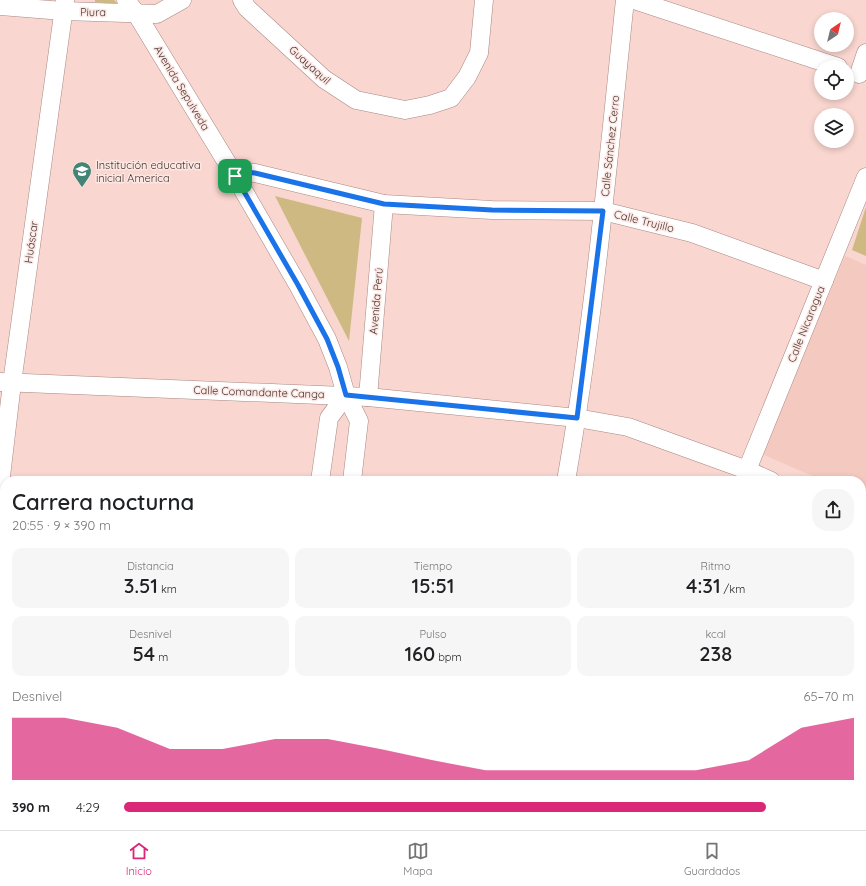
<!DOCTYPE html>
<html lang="es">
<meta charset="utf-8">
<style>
:root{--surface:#fff;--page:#f6f6f6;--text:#202124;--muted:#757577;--line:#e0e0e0;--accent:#db2777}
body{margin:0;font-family:Quicksand,sans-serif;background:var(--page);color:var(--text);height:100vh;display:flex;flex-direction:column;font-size:15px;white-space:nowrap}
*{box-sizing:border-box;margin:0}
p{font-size:13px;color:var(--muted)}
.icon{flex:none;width:22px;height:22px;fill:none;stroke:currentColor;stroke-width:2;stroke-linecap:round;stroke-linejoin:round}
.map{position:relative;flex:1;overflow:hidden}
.panel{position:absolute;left:0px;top:476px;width:866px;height:354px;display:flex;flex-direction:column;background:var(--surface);border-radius:16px 16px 0 0;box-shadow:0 2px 6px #0003}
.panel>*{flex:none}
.needle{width:26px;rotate:35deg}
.controls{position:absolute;left:814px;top:12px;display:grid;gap:8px}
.controls a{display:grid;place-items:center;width:40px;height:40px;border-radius:50%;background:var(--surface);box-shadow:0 2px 6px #0003;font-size:20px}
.pin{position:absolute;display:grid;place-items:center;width:34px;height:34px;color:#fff;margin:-17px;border-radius:8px;box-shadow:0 2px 6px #0006}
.round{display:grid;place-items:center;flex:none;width:42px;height:42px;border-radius:16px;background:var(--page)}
.head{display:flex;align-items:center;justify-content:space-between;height:68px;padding:0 12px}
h1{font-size:22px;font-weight:600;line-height:30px}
.stats{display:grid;grid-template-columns:repeat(3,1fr);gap:6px;height:68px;padding:4px 12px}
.stats div{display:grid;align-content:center;border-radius:10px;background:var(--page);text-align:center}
.stats b{font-size:20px;font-weight:600}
.stats small{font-size:11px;font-weight:400}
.stats p{font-size:11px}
.chart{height:112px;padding:8px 12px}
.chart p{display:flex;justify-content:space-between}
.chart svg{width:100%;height:72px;margin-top:4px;fill:var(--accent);opacity:.7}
ul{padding:0 12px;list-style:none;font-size:13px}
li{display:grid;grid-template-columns:64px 48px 1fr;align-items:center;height:30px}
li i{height:10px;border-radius:5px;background:var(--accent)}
.tab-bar{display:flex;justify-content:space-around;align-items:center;height:56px;border-top:1px solid var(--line);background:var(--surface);font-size:11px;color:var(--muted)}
.tab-bar a{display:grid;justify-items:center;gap:2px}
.tab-bar .active{color:var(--accent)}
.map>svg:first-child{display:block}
.built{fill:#f4c9c0}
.green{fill:#ceb982}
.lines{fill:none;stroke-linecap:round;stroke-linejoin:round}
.minor-casing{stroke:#a88882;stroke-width:19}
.minor{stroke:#fff;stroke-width:18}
.route-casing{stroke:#fff;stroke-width:8}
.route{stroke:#1a73e8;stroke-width:5}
.labels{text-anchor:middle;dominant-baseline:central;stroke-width:3;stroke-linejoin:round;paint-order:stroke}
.street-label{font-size:11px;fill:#413331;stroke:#fde7e3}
.poi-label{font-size:11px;fill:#413331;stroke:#fde7e3;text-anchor:start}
</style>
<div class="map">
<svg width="866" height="830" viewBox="0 0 866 830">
<rect width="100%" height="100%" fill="#f9d6cf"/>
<path class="built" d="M845,256L866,265V500L861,498V481H824L762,454Z"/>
<g class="green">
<path d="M95,0H114L118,4L95,2Z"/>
<path d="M275,196L362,218L349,341Z"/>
<path d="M866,207V256L852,250Z"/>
</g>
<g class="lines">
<g class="minor-casing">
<g id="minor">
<path d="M126,0L136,13L235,176L298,285L327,339L338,367L346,395L359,421L352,481"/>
<path d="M242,0L247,8L324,79L356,100L405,110L430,105L451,98L467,77L479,53L484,0"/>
<path d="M634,0L838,67"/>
<path d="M0,6L63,11L157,14L182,0"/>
<path d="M859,74L866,53"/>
<path d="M235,176L245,172L255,173L384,204L492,210L603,211L692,233L824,281"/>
<path d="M0,382L368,397L577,418L628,427L747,470L771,481"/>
<path d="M368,397L384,204"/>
<path d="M747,470L866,177"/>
<path d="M320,481L329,418L346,395"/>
<path d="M566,481C594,322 608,161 625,0"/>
<path d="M0,485L12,383L65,0"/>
<path d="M0,520L5,521"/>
<path d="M861,521L866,523"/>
<path d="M861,702L866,700"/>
<path d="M0,758H5"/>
<path d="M861,773L866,777"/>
<path d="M861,803L866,807"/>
<path d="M413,825L440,830"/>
<path d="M283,830L284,825"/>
<path d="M320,830V825"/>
<path d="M788,830V825"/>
</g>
</g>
<use href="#minor" class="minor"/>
</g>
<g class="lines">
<g class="route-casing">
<path id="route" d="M245,172L255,173L384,204L492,210L603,211L577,418L346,395L338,367L327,339L298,285L235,176Z"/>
</g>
<use href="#route" class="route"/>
</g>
<defs>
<g id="school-pin" transform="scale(1)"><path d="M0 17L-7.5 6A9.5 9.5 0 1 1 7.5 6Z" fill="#428475" stroke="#fde7e3"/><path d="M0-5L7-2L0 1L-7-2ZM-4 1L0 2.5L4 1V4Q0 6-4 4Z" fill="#fff"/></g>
</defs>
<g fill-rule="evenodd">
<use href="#school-pin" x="82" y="171"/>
</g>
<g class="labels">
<g class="street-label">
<text transform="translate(93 12) rotate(1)">Piura</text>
<text transform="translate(310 65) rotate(42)">Guayaquil</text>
<text transform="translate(182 88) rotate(59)">Avenida Sepulveda</text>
<text transform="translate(610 146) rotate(-84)">Calle Sánchez Cerro</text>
<text transform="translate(644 221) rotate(14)">Calle Trujillo</text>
<text transform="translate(31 242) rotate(-82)">Huáscar</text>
<text transform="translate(376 301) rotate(-85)">Avenida Perú</text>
<text transform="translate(806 324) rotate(-68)">Calle Nicaragua</text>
<text transform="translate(259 392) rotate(2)">Calle Comandante Canga</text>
</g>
<g class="poi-label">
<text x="96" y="165">Institución educativa<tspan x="96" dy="13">inicial America</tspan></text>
</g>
</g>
</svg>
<div class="controls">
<a><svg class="needle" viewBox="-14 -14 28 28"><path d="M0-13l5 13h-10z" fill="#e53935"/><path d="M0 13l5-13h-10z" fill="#757577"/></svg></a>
<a><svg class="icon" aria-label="locate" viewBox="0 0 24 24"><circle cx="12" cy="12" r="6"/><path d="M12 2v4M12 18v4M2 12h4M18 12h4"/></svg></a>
<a><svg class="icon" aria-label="layers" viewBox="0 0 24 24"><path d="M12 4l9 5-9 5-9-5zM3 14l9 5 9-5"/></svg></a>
</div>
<div class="pin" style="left:235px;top:176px;background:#1e9e55"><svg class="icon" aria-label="arrive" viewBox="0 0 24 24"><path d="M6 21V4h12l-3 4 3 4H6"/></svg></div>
<section class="panel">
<div class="head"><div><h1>Carrera nocturna</h1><p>20:55 · 9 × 390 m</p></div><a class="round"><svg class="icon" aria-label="share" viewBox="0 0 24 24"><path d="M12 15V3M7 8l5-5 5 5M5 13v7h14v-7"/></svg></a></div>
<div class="stats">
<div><p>Distancia</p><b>3.51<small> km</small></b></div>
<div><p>Tiempo</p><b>15:51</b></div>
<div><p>Ritmo</p><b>4:31<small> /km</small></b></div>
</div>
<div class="stats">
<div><p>Desnivel</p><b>54<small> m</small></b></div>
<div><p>Pulso</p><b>160<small> bpm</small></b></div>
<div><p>kcal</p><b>238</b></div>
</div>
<div class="chart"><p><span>Desnivel</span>65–70 m</p>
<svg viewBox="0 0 160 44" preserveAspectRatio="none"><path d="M0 44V6L10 6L20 12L30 25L40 25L50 19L60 19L70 25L80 32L90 38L100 38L110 38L120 38L130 38L140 32L150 12L160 6V44z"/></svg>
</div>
<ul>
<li><b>390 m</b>4:29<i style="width:88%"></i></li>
</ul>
</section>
</div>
<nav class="tab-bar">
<a class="active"><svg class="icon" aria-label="home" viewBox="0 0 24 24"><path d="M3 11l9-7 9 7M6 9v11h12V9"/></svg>Inicio</a>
<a><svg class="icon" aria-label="map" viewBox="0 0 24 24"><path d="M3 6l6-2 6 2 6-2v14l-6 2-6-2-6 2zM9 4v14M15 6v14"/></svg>Mapa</a>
<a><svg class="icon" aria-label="saved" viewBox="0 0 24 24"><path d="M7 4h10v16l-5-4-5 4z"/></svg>Guardados</a>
</nav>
